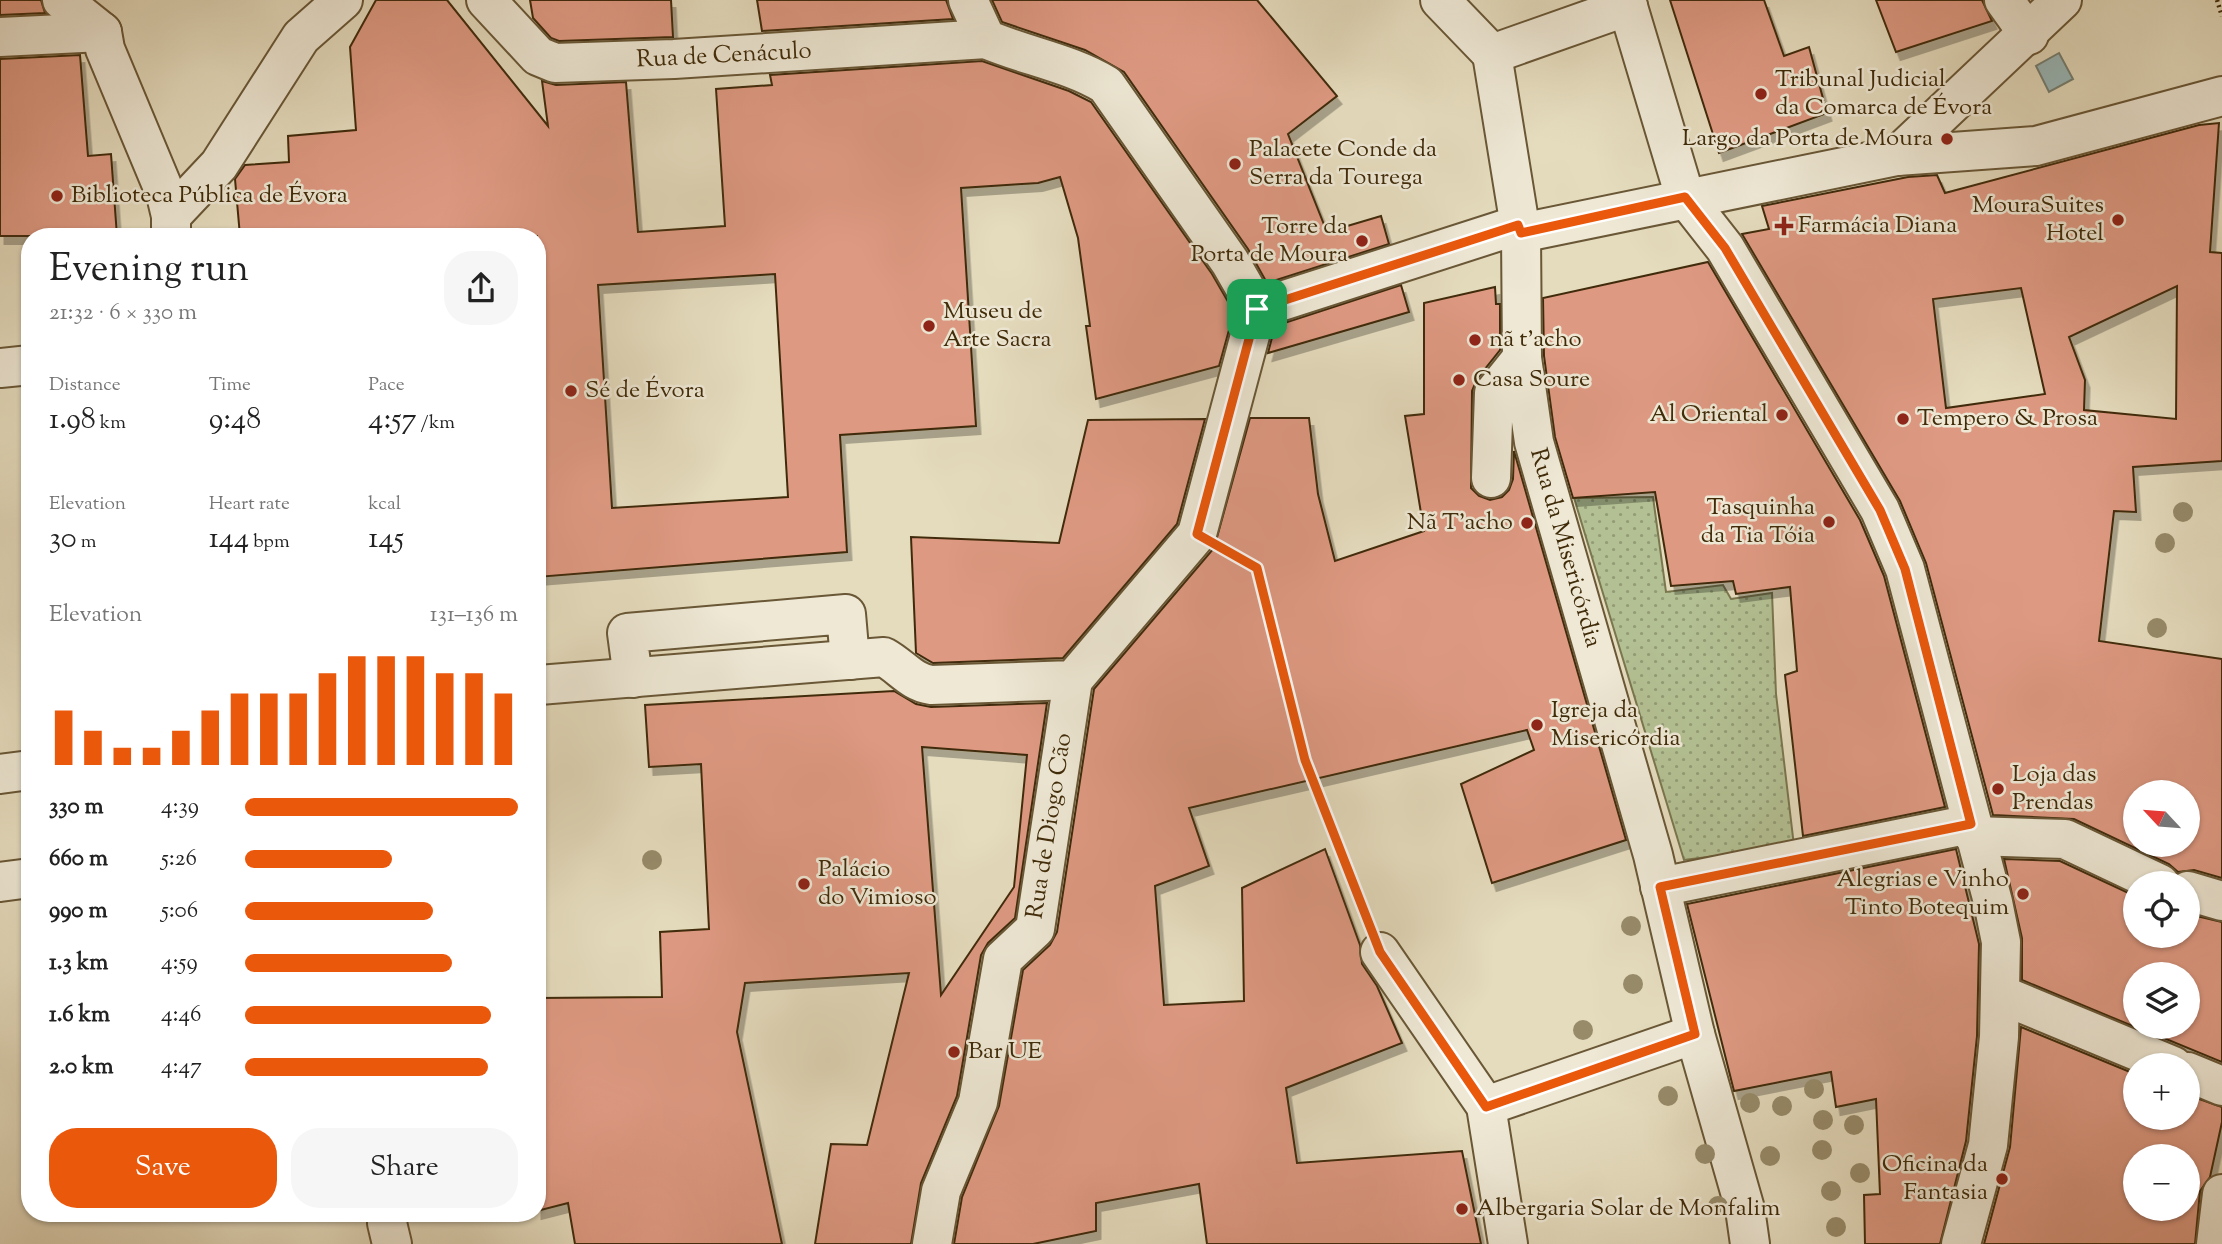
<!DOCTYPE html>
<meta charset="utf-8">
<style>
:root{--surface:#fff;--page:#f6f6f6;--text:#222;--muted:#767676;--accent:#ea580c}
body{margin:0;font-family:"Sorts Mill Goudy",serif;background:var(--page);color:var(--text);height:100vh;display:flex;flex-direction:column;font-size:26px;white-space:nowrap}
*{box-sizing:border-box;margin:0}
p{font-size:23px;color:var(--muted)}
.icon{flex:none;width:38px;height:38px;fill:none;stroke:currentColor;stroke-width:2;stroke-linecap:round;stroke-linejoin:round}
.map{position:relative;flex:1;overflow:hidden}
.drawer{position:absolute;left:21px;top:228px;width:525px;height:994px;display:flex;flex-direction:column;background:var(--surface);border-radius:28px;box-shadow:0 2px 5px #0004}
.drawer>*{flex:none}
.needle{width:46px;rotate:296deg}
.controls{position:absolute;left:2123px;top:780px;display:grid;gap:14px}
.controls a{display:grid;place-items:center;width:77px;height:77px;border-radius:50%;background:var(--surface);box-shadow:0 2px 5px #0004;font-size:35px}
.pin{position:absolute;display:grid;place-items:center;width:60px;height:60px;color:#fff;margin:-30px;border-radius:14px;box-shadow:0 4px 10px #0006}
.round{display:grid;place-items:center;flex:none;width:74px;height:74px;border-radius:28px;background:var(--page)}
.summary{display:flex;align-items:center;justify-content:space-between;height:119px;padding:0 28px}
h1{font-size:38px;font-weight:600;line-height:52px}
.figures{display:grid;grid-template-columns:repeat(3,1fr);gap:10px;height:119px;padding:7px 28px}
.figures div{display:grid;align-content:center}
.figures b{font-size:30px;font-weight:600}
.figures small{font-size:19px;font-weight:400}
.figures p{font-size:19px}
.chart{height:196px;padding:14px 28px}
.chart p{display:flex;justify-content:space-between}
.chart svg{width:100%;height:126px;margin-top:7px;stroke:var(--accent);stroke-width:6}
.cta{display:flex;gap:14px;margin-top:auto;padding:14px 28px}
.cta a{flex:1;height:80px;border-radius:28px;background:var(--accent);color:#fff;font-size:28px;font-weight:600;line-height:80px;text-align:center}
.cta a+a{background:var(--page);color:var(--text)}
ul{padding:0 28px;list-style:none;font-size:23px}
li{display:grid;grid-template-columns:112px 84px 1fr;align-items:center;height:52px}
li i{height:18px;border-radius:9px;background:var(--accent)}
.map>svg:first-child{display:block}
.park{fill:url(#park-dots);stroke:#7a764e;stroke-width:2}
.water{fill:#99b9bb;stroke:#758074;stroke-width:2}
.building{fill:#de9982;stroke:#402b09;stroke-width:2;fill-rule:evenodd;filter:url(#shadow)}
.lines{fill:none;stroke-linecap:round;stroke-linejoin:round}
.minor-casing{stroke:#695736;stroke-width:42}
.path{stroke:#402b09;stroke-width:4.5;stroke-dasharray:2 3.5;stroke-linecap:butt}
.minor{stroke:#eee8d5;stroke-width:38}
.tree{fill:#978b6a}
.route-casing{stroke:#fff;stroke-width:14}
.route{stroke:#ea580c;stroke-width:9}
.poi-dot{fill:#8f2418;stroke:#eee8d5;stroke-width:2.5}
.labels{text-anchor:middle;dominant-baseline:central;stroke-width:5;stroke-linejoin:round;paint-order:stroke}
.street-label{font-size:24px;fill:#402b09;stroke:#eee8d5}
.poi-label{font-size:24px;fill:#402b09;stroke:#eee8d5;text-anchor:start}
</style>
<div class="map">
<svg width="2222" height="1244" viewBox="0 0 2222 1244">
<defs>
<pattern id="park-dots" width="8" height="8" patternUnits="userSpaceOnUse" patternTransform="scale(1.75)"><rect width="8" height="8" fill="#b3c093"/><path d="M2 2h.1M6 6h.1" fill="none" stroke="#939c76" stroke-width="1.8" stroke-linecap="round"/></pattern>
<filter id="shadow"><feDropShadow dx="4.5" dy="8" stdDeviation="0" flood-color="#0004"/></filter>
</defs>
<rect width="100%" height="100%" fill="#e5dcbe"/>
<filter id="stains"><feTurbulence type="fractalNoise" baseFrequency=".00286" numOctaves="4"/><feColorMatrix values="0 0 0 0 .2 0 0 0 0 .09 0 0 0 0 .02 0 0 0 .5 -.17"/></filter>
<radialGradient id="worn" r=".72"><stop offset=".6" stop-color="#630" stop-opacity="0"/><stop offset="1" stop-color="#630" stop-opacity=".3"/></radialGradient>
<path class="park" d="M1653,497L1666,592L1723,585L1731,599L1772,593L1776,694L1794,846L1684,860L1574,498Z"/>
<path class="water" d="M2059,53L2073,79L2049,92L2036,66Z"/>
<g class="building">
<path d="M0,0H41L45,13L0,15Z"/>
<path d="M376,0H447L548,126L542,81L556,85L626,82L638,232L725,226L716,89L772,85L770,75L982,61L1069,91L1091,102L1212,274L1234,312L1219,366L1096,399L1086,326H1090L1078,238L1060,177L1038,183L961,188L976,426L840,435L847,552L537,577V236H240L235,179L245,165L289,162L288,136L356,130L350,47ZM775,274L788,497L612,508L598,285Z"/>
<path d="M530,0H671L673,37L559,41L551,38L533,18Z"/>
<path d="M757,0H946L953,19L762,31Z"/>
<path d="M992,0H1257L1337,96L1288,134L1327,232L1381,216L1389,244L1267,283L1248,249L1124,72L1085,50L1002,22Z"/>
<path d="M1670,0H1764L1784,56L1809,47L1827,113L1719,153Z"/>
<path d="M1876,0H1982L1992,21L1896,52Z"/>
<path d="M80,55L88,156L111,154L117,236H0V59Z"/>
<path d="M2219,123L2210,252L2222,253V461L2133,467L2136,512L2114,511L2099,641L2222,659V878L2194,870L2178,872L2169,864L2074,819L1993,815L1926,563L1900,501L1742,234L1769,229L1762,206L1908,177L1937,175L1945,193L2199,125ZM2177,286L2176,419L2084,410L2085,380L2069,337ZM2021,288L2045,394L1946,408L1933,299ZM2135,793H2188V845H2135Z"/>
<path d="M1708,262L1860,520L1884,576L1945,807L1803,836L1785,675L1797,671L1790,587L1736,594L1733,581L1671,586L1655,492L1573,498L1555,437L1544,356L1543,298Z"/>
<path d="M1401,285L1409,312L1268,353L1275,326Z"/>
<path d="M1495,287L1496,304H1500V350L1477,379L1472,391L1471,488L1479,496L1490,500L1502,497L1509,490L1513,479L1514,451L1626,840L1492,883L1461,784L1534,750L1527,730L1189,808L1209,866L1155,886L1164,1005L1244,1001L1242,888L1325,849L1360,945L1362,964L1377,986L1402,1043L1286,1088L1297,1163L1462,1151L1481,1244H1207L1199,1184L1096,1203V1231L1033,1244H954L962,1197L999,1106L1023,970L1050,945L1057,932L1094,689L1214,548L1250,418H1309L1318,494L1335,561L1424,531L1405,416L1424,414V303Z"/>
<path d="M1205,419L1177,524L1063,658L933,663L916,653L911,537L1059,543L1088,420Z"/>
<path d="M894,691L916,704L931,707L1047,703L1015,918L988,943L981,955L957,1096L921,1183L911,1244H815L831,1144L867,1145L909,973L745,983L737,1032L782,1244H575L568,1203L537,1211V998L662,997L660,932L709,929L701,764L649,767L645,705ZM922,747L1027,755L1014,887L941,995Z"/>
<path d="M1956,849L1979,944L1977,1036L1966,1141L1940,1244H1865L1864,1195L1880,1194L1876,1099L1836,1107L1831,1072L1734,1091L1687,904Z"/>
<path d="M2004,859L2060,861L2135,896V936H2188V914L2222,922V1062L2137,1027H2188V975H2135V1027L2022,980V938Z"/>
<path d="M2021,1027L2135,1074V1118H2188V1095L2222,1107V1122L2210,1177L2200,1191L2195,1244H1984L2010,1147ZM2135,1157H2188V1209H2135Z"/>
</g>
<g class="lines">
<g class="minor-casing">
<g id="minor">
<path d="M62,0L102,32L105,49L166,195L171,216"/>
<path d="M486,0L538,56L555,63L674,59L986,39"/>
<path d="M968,0L986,39C1025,56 1070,63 1106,85L1230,262L1257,309"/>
<path d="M1440,0L1492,54"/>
<path d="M1626,0L1685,197L1725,248L1880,510L1905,569L1993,902L2001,942L1999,1037L1988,1145L1961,1244"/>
<path d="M2004,0L2029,35"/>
<path d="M0,37L102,32"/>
<path d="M1492,54L1521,233L1897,156L2036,146L2222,96"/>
<path d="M1492,54L1628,6"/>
<path d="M1897,156L2062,0"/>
<path d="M1521,233L1522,358L1534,442L1653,855L1695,1034L1745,1209L1750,1244"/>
<path d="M171,236V216L219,165L301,37L343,0"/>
<path d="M1257,309L1518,225"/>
<path d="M0,368L30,365"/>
<path d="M1491,478L1494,393L1522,358"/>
<path d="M633,678L627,633L846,614L850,660"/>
<path d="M539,685L884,657C902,667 911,682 931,685L1073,680L1197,534L1257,309"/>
<path d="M0,774L30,770"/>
<path d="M1974,836L2065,839L2160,884"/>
<path d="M0,882L30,878"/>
<path d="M1660,887L1971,824"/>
<path d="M2188,891L2222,901"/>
<path d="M1380,952L1486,1106L1508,1244"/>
<path d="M2002,995L2173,1066"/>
<path d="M2188,1072L2222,1086"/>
<path d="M1486,1106L1695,1034"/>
<path d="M389,1213L387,1223L392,1244"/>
<path d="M932,1244L941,1191L978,1102L1003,959L1035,929L1073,680"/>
<path d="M2216,1244L2222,1194"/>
</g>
</g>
<g class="path">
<path d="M2217,0L2222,16"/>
<path d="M1238,557L1257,568L1305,760L1361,909"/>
</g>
<use href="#minor" class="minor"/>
</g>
<g class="tree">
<circle cx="2183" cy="512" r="10"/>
<circle cx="2165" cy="543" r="10"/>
<circle cx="2157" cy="628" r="10"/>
<circle cx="652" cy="860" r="10"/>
<circle cx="1631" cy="926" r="10"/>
<circle cx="1633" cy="984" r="10"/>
<circle cx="1583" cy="1030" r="10"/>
<circle cx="1814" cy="1089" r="10"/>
<circle cx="1668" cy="1096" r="10"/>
<circle cx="1750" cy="1103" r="10"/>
<circle cx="1782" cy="1106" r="10"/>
<circle cx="1823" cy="1120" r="10"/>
<circle cx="1854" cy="1125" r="10"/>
<circle cx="1822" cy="1150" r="10"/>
<circle cx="1705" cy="1154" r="10"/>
<circle cx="1770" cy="1156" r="10"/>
<circle cx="1860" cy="1173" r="10"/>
<circle cx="1831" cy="1191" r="10"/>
<circle cx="1718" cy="1206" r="10"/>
<circle cx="1836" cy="1227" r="10"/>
</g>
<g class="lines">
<g class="route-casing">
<path id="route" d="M1685,197L1725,248L1880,510L1905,569L1971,824L1660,887L1695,1034L1486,1107L1380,952L1305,760L1257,568L1197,534L1257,309L1518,225L1521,233Z"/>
</g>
<use href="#route" class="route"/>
</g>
<g class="poi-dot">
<circle cx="1761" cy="94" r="7"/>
<circle cx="1947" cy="139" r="7"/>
<circle cx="1235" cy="164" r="7"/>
<circle cx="57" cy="196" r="7"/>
<circle cx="2118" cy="220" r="7"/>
<path d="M1780.5 215.5h7v7h7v7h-7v7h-7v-7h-7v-7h7z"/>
<circle cx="1362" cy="241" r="7"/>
<circle cx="929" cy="326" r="7"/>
<circle cx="1475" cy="340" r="7"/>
<circle cx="1459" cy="380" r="7"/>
<circle cx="571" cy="391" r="7"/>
<circle cx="1782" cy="415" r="7"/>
<circle cx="1903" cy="419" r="7"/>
<circle cx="1829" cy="522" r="7"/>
<circle cx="1527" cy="523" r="7"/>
<circle cx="1537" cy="725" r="7"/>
<circle cx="1998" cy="789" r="7"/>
<circle cx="804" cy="884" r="7"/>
<circle cx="2023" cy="894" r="7"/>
<circle cx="954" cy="1052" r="7"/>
<circle cx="2002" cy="1179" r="7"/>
<circle cx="1462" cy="1209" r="7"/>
</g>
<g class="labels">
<g class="street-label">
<text transform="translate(724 56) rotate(-3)">Rua de Cenáculo</text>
<text transform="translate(1565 548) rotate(74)">Rua da Misericórdia</text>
<text transform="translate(1050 826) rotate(-81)">Rua de Diogo Cão</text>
</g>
<g class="poi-label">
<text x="1775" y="80">Tribunal Judicial<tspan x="1775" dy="28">da Comarca de Évora</tspan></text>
<text x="1933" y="139" text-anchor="end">Largo da Porta de Moura</text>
<text x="1249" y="150">Palacete Conde da<tspan x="1249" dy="28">Serra da Tourega</tspan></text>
<text x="71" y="196">Biblioteca Pública de Évora</text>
<text x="2104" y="206" text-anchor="end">MouraSuites<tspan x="2104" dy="28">Hotel</tspan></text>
<text x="1798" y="226">Farmácia Diana</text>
<text x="1348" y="227" text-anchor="end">Torre da<tspan x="1348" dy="28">Porta de Moura</tspan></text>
<text x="943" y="312">Museu de<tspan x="943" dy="28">Arte Sacra</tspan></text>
<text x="1489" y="340">nã t'acho</text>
<text x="1473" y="380">Casa Soure</text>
<text x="585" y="391">Sé de Évora</text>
<text x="1768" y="415" text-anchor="end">Al Oriental</text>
<text x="1917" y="419">Tempero &amp; Prosa</text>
<text x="1815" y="508" text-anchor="end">Tasquinha<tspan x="1815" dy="28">da Tia Tóia</tspan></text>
<text x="1513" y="523" text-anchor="end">Nã T'acho</text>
<text x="1551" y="711">Igreja da<tspan x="1551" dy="28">Misericórdia</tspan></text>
<text x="2012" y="775">Loja das<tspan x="2012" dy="28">Prendas</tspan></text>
<text x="818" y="870">Palácio<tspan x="818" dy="28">do Vimioso</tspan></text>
<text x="2009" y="880" text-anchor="end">Alegrias e Vinho<tspan x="2009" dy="28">Tinto Botequim</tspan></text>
<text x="968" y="1052">Bar UE</text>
<text x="1988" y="1165" text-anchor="end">Oficina da<tspan x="1988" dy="28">Fantasia</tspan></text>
<text x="1476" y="1209">Albergaria Solar de Monfalim</text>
</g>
</g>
<rect width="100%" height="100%" filter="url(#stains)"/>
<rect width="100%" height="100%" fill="url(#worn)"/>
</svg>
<div class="controls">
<a><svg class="needle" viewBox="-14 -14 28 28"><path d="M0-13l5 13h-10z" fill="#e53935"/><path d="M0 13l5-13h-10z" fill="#767676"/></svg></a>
<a><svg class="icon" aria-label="locate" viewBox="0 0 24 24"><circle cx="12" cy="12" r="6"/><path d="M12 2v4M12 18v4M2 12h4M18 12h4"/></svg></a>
<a><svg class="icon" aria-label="layers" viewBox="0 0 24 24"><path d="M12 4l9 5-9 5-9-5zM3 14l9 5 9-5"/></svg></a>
<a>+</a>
<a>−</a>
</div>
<div class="pin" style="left:1257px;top:309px;background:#1e9e55"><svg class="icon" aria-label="arrive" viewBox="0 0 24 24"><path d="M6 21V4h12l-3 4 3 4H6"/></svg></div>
<section class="drawer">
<div class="summary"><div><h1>Evening run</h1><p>21:32 · 6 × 330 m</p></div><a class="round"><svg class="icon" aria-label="share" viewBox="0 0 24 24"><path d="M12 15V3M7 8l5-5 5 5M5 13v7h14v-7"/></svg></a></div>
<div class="figures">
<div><p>Distance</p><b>1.98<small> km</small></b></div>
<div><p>Time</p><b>9:48</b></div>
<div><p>Pace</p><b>4:57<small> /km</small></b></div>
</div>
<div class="figures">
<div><p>Elevation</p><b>30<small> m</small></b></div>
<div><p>Heart rate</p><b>144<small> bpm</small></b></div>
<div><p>kcal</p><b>145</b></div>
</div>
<div class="chart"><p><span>Elevation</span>131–136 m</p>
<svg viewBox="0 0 160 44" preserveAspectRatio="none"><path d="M5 44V25M15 44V32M25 44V38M35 44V38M45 44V32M55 44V25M65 44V19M75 44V19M85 44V19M95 44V12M105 44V6M115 44V6M125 44V6M135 44V12M145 44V12M155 44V19"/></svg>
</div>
<ul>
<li><b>330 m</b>4:39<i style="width:100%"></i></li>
<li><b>660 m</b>5:26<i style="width:54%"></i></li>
<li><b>990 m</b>5:06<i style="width:69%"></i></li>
<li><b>1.3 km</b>4:59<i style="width:76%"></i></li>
<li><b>1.6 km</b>4:46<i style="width:90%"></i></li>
<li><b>2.0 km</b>4:47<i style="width:89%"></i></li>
</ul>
<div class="cta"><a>Save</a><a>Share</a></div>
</section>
</div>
